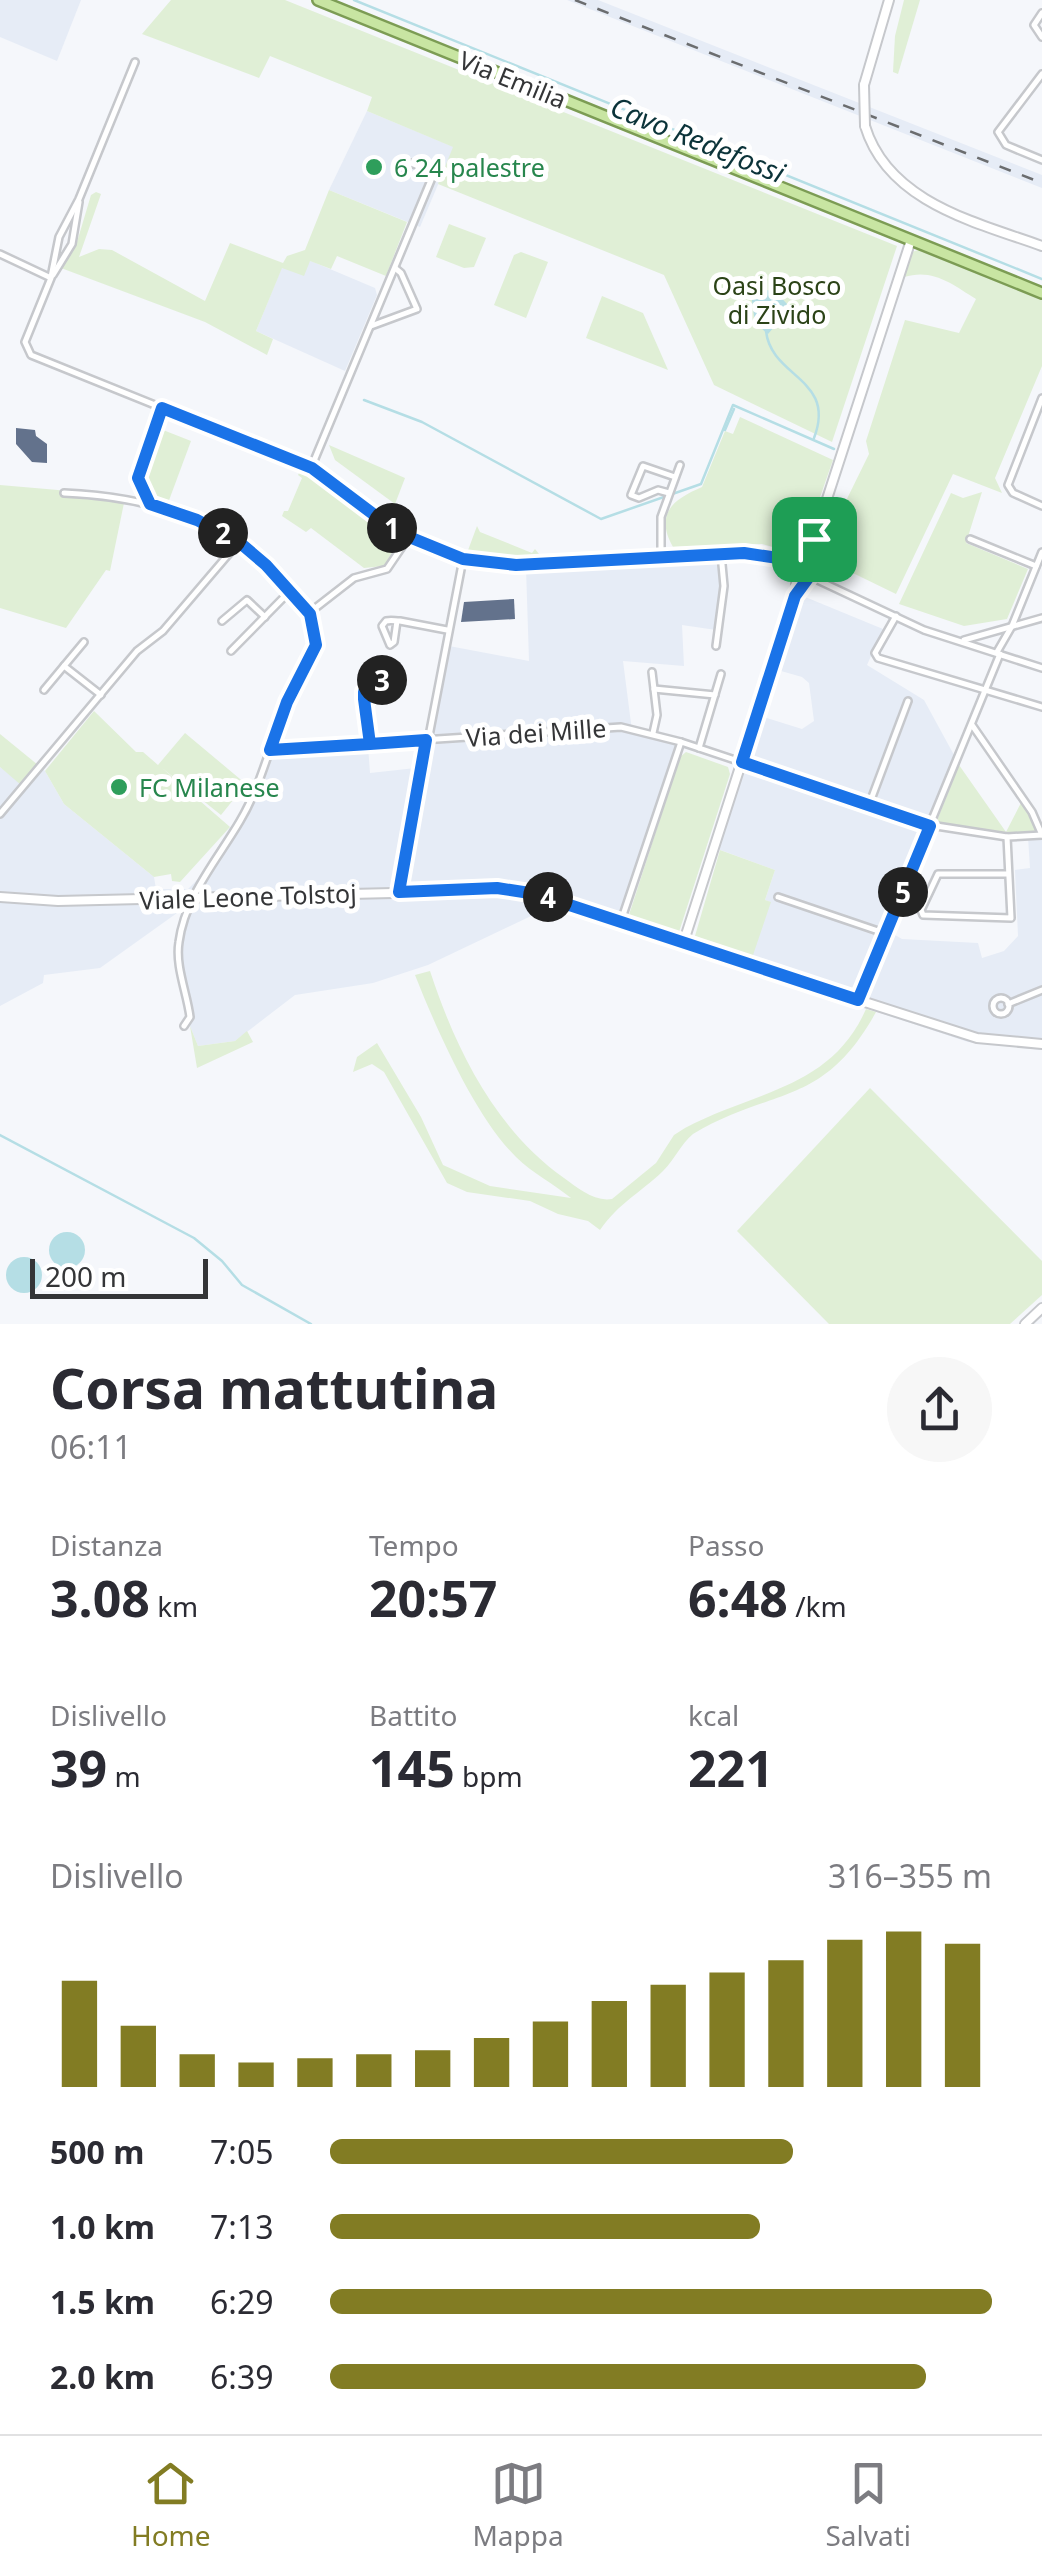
<!DOCTYPE html>
<html lang="it">
<meta charset="utf-8">
<style>
:root{--surface:#fff;--page:#f7f7f7;--text:#2b2b33;--muted:#7c7c81;--line:#e1e1e2;--accent:#827c23}
body{margin:0;font-family:"Noto Sans",sans-serif;background:var(--page);color:var(--text);height:100vh;display:flex;flex-direction:column;font-size:38px;white-space:nowrap}
*{box-sizing:border-box;margin:0}
p{font-size:32px;color:var(--muted)}
.icon{flex:none;width:55px;height:55px;fill:none;stroke:currentColor;stroke-width:2;stroke-linecap:round;stroke-linejoin:round}
.map{position:relative;height:1324px;overflow:hidden}
.drawer{display:flex;flex-direction:column;background:var(--surface);flex:1}
.drawer>*{flex:none}
.scale{position:absolute;left:30px;bottom:25px;width:178px;box-sizing:border-box;padding-left:10px;border:5px solid #343537;border-top:0;font-size:28px;line-height:35px;white-space:nowrap;color:#343537;-webkit-text-stroke:8px #fff;paint-order:stroke}
.pin{position:absolute;display:grid;place-items:center;width:85px;height:85px;color:#fff;margin:-42px;border-radius:20px;box-shadow:0 5px 15px #0006}
.km{position:absolute;width:50px;height:50px;margin:-25px;border-radius:50%;background:#222;color:#fff;font-size:28px;line-height:50px;text-align:center}
.round{display:grid;place-items:center;flex:none;width:105px;height:105px;border-radius:52px;background:var(--page)}
.head{display:flex;align-items:center;justify-content:space-between;height:170px;padding:0 50px}
h1{font-size:55px;font-weight:700;line-height:75px}
.metrics{display:grid;grid-template-columns:repeat(3,1fr);gap:15px;height:170px;padding:10px 50px}
.metrics div{display:grid;align-content:center}
.metrics b{font-size:50px;font-weight:700}
.metrics small{font-size:28px;font-weight:400}
.metrics p{font-size:28px}
.chart{height:280px;padding:20px 50px}
.chart p{display:flex;justify-content:space-between}
.chart svg{width:100%;height:180px;margin-top:10px;stroke:var(--accent);stroke-width:6}
ul{padding:0 50px;list-style:none;font-size:32px}
li{display:grid;grid-template-columns:160px 120px 1fr;align-items:center;height:75px}
li i{height:25px;border-radius:12px;background:var(--accent)}
.tabs{display:flex;justify-content:space-around;align-items:center;height:140px;border-top:2px solid var(--line);background:var(--surface);font-size:28px;color:var(--muted)}
.tabs a{display:grid;justify-items:center;gap:5px}
.tabs .on{color:var(--accent)}
.map>svg:first-child{display:block}
.built{fill:#e6ecf6}
.green{fill:#e0efd6}
.water{fill:#b5dee5}
.lines{fill:none;stroke-linecap:round;stroke-linejoin:round}
.stream{stroke:#b5dee5;stroke-width:2.5}
.building{fill:#63728c}
.street-casing{stroke:#c6c8cc;stroke-width:10}
.secondary-casing{stroke:#c6c8cc;stroke-width:12}
.primary-casing{stroke:#7c9c54;stroke-width:14}
.street{stroke:#fff;stroke-width:5}
.secondary{stroke:#fff;stroke-width:8}
.primary{stroke:#c8e5a2;stroke-width:9}
.rail{stroke:#6b6d6f;stroke-width:2.5;stroke-dasharray:12 12;stroke-linecap:butt}
.secondary-bridge-casing{stroke:#c6c8cc;stroke-width:12;stroke-linecap:butt}
.secondary-bridge{stroke:#fff;stroke-width:8}
.route-casing{stroke:#fff;stroke-width:20}
.route{stroke:#1a73e8;stroke-width:12}
.leisure-dot{fill:#2e9e5b;stroke:#fff;stroke-width:4}
.labels{text-anchor:middle;dominant-baseline:central;stroke-width:10;stroke-linejoin:round;paint-order:stroke}
.street-label{font-size:25px;fill:#343537;stroke:#fff}
.leisure-label{font-size:25px;fill:#27864d;stroke:#fff;text-anchor:start}
.park-label{font-size:25px;fill:#2b4317;stroke:#fff}
.water-label{font-size:28px;font-style:italic;fill:#0b3339;stroke:#fff}
</style>
<div class="map">
<svg width="1042" height="1324" viewBox="0 0 1042 1324">
<rect width="100%" height="100%" fill="#f5f7fb"/>
<g class="built">
<path d="M0,0H81L57,61L0,37Z"/>
<path d="M567,0H598L1042,175V188Z"/>
<path d="M367,111L454,147L420,227L329,190Z"/>
<path d="M311,261L375,288L377,295L345,371L256,331L282,267Z"/>
<path d="M719,557L722,586L716,630L682,625L684,666L623,661L632,731L677,744L615,928L548,908L428,965L373,983L295,995L235,1041L198,1046L186,1016L176,955L175,941L184,908L100,968L44,975L43,983L0,1006V767L25,787L41,768L45,771L64,804L154,877L156,889H188L199,878L230,827L234,829L268,751L368,746L370,773L425,767L449,646L529,661L526,568Z"/>
<path d="M798,594L883,629L867,665L924,700L954,755L883,928L902,939L978,943L982,958L1004,951L1018,936L1015,870L1030,868L1028,837H1042V1050L968,1042L747,969L770,902L765,900L775,870L715,848L760,716L802,729L814,721L809,683L802,677L774,669Z"/>
</g>
<g class="green">
<path d="M171,0H285L897,246L832,442L714,385L664,275L438,184L453,147L367,111L372,97L270,56L259,78L142,34Z"/>
<path d="M904,0H920L898,74L893,72L895,36Z"/>
<path d="M329,190L407,222L386,276L337,256L331,269L310,261L304,276L282,268L256,331L273,339L267,355L205,322L61,268L77,242L91,195L96,192L101,194L79,257L99,249L112,250L205,301L230,243L283,263L287,256L305,250Z"/>
<path d="M449,224L486,238L474,267L464,268L436,257Z"/>
<path d="M918,250L1042,297V366L995,478L1002,493L953,474L896,594L826,560L846,515L841,511L869,454L866,441L905,320L959,333L976,299C952,284 933,268 904,277L909,253Z"/>
<path d="M521,252L548,262L526,318L494,305L514,255Z"/>
<path d="M602,296L643,313L668,370L586,338Z"/>
<path d="M740,417L833,460L803,546L791,552L762,544L673,547C654,513 674,499 702,487L725,431L733,434Z"/>
<path d="M158,428L191,441L168,503L145,494L141,487Z"/>
<path d="M329,445L405,478L395,504L335,460Z"/>
<path d="M300,471L399,541L384,566L364,568L311,528L306,532L282,516L284,511H288L302,478L298,475Z"/>
<path d="M0,485L58,490L124,503L110,571L106,570L66,628L0,608Z"/>
<path d="M982,492L966,543L1028,569L1007,619L964,626L899,604L951,493L963,498Z"/>
<path d="M477,526L480,532L532,553L535,549L539,554L507,558L467,553Z"/>
<path d="M94,711L136,752H143L158,765L185,733L246,784L221,815L162,768L230,827L180,882L172,881L171,874L154,877L64,804L45,771Z"/>
<path d="M0,734L38,765L21,785L0,767Z"/>
<path d="M686,752L728,767L730,774L679,932L672,934L628,918L680,757Z"/>
<path d="M959,765L1006,832L1023,799L1040,831L1006,833L936,823Z"/>
<path d="M720,850L775,870L765,900L771,902L752,958L695,936Z"/>
<path d="M430,971C456,1050 495,1129 564,1178C578,1188 594,1202 612,1199L656,1163L674,1135L685,1128C754,1091 831,1089 866,1009L876,1012C823,1108 774,1086 693,1134C680,1145 675,1159 663,1171C639,1194 621,1201 600,1230L588,1221L558,1214L530,1201L467,1192L447,1183L384,1072L372,1064L353,1072L357,1057L377,1043L421,1117L443,1165L490,1186L571,1198C554,1184 532,1173 516,1157C475,1117 436,1028 415,975Z"/>
<path d="M190,1026L198,1046L235,1041L247,1031L253,1042L197,1068Z"/>
<path d="M870,1088L1042,1261V1295L1010,1324H829L737,1231Z"/>
</g>
<g class="water">
<path d="M757,287L777,293L787,304L783,317L768,334L755,323L751,294Z"/>
<circle cx="67" cy="1250" r="18"/>
<circle cx="24" cy="1275" r="18"/>
</g>
<g class="lines">
<g class="stream">
<path d="M354,0L1042,279"/>
<path d="M766,331C771,378 837,378 814,438"/>
<path d="M364,400L422,422L601,519L701,484L733,405L834,449"/>
<path d="M725,430L734,409"/>
<path d="M0,1135L194,1238L222,1261L242,1285L311,1324"/>
</g>
</g>
<g class="building">
<path d="M16,428L35,430L36,436L47,444V463L32,462L16,444Z"/>
<path d="M514,599L515,619L461,622L464,602Z"/>
</g>
<g class="lines">
<g class="street-casing">
<g id="street">
<path d="M1042,13L1034,25L1042,37"/>
<path d="M1042,74L998,132L1006,145L1042,160"/>
<path d="M0,254L51,278L25,342L31,355L311,468L397,532L447,555L517,565L738,553L799,561"/>
<path d="M53,275L72,244L79,202"/>
<path d="M51,277L59,237L79,199L135,62"/>
<path d="M371,326L417,309L401,273L395,268"/>
<path d="M1042,398L1008,485L1013,493L1042,506"/>
<path d="M311,468L434,173L411,163L405,166"/>
<path d="M64,493C158,497 228,522 292,594C305,608 320,625 315,647C311,666 295,683 288,701C271,740 262,784 240,821C218,859 185,896 179,942C175,966 187,993 190,1017L184,1026"/>
<path d="M669,493L658,490L639,498L631,495L643,466L675,477"/>
<path d="M148,501L139,487V475L162,409"/>
<path d="M970,539L1036,566"/>
<path d="M661,557V517L680,465"/>
<path d="M809,576L924,630L1042,668"/>
<path d="M309,613L354,578L387,569L408,538"/>
<path d="M896,616L875,653L878,658L1042,707"/>
<path d="M222,621L247,600L265,617"/>
<path d="M397,621L394,642L390,645L382,626L386,621C391,620 395,621 400,621L447,630"/>
<path d="M964,640L1042,618"/>
<path d="M716,646L724,586L721,554"/>
<path d="M231,651L290,591"/>
<path d="M997,652L1012,626L1042,552"/>
<path d="M64,666L84,642"/>
<path d="M652,672L657,715L653,733"/>
<path d="M654,689L715,695"/>
<path d="M44,690L64,666L101,695"/>
<path d="M364,699L365,689L371,682H385L383,692L364,699L369,744"/>
<path d="M972,725L1032,812L1042,835"/>
<path d="M699,748L721,674"/>
<path d="M269,750L621,727L681,742L930,825L1007,837L1042,835"/>
<path d="M869,805L908,701"/>
<path d="M0,814L137,651L163,631L239,542"/>
<path d="M1007,837L1011,918L923,915L921,910L938,874H1008"/>
<path d="M399,892L463,559"/>
<path d="M778,897L884,933"/>
<path d="M620,924L681,742"/>
<circle cx="1001" cy="1006" r="8"/>
<path d="M858,1000L1000,654"/>
<path d="M1008,1004L1042,990"/>
</g>
</g>
<g class="secondary-casing">
<g id="secondary">
<path d="M864,85L889,0"/>
<path d="M865,126C888,202 975,222 1042,246"/>
<path d="M812,546V574L803,577L796,572L799,561L805,559L812,563"/>
<path d="M804,559L814,539L911,240"/>
<path d="M0,897L58,901L516,890L977,1038L1042,1044"/>
<path d="M683,944L795,596L797,574"/>
<path d="M1025,1324L1042,1308"/>
</g>
</g>
<g class="primary-casing">
<path id="primary" d="M318,0L1042,293"/>
</g>
<use href="#street" class="street"/>
<use href="#secondary" class="secondary"/>
<use href="#primary" class="primary"/>
<path class="rail" d="M575,0L1042,183"/>
<g class="secondary-bridge-casing">
<path id="secondary-bridge" d="M864,85L865,126"/>
</g>
<use href="#secondary-bridge" class="secondary-bridge"/>
</g>
<g class="lines">
<g class="route-casing">
<path id="route" d="M814,539L798,561L744,553L516,565L463,559L397,532L312,468L162,408L138,478L150,504L197,520L239,542L266,565L310,614L316,645L287,702L270,750L370,744L364,699V692L378,679L386,683L384,691L364,699L370,744L426,740L399,892L497,888L536,894L858,1000L930,826L742,762L795,596L814,570V539"/>
</g>
<use href="#route" class="route"/>
</g>
<g class="leisure-dot">
<circle cx="374" cy="167" r="10"/>
<circle cx="119" cy="787" r="10"/>
</g>
<g class="labels">
<g class="street-label">
<text transform="translate(513 79) rotate(22)">Via Emilia</text>
<text transform="translate(536 732) rotate(-4)">Via dei Mille</text>
<text transform="translate(248 896) rotate(-2)">Viale Leone Tolstoj</text>
</g>
<g class="leisure-label">
<text x="394" y="167">6 24 palestre</text>
<text x="139" y="787">FC Milanese</text>
</g>
<g class="park-label">
<text x="777" y="285">Oasi Bosco<tspan x="777" dy="29">di Zivido</tspan></text>
</g>
<g class="water-label">
<text transform="translate(698 139) rotate(22)">Cavo Redefossi</text>
</g>
</g>
</svg>
<div class="scale">200 m</div>
<div class="pin" style="left:814px;top:539px;background:#1e9e55"><svg class="icon" aria-label="arrive" viewBox="0 0 24 24"><path d="M6 21V4h12l-3 4 3 4H6"/></svg></div>
<b class="km" style="left:392px;top:528px">1</b>
<b class="km" style="left:223px;top:533px">2</b>
<b class="km" style="left:382px;top:680px">3</b>
<b class="km" style="left:548px;top:897px">4</b>
<b class="km" style="left:903px;top:892px">5</b>
</div>
<section class="drawer">
<div class="head"><div><h1>Corsa mattutina</h1><p>06:11</p></div><a class="round"><svg class="icon" aria-label="share" viewBox="0 0 24 24"><path d="M12 15V3M7 8l5-5 5 5M5 13v7h14v-7"/></svg></a></div>
<div class="metrics">
<div><p>Distanza</p><b>3.08<small> km</small></b></div>
<div><p>Tempo</p><b>20:57</b></div>
<div><p>Passo</p><b>6:48<small> /km</small></b></div>
</div>
<div class="metrics">
<div><p>Dislivello</p><b>39<small> m</small></b></div>
<div><p>Battito</p><b>145<small> bpm</small></b></div>
<div><p>kcal</p><b>221</b></div>
</div>
<div class="chart"><p><span>Dislivello</span>316–355 m</p>
<svg viewBox="0 0 160 44" preserveAspectRatio="none"><path d="M5 44V18M15 44V29M25 44V36M35 44V38M45 44V37M55 44V36M65 44V35M75 44V32M85 44V28M95 44V23M105 44V19M115 44V16M125 44V13M135 44V8M145 44V6M155 44V9"/></svg>
</div>
<ul>
<li><b>500 m</b>7:05<i style="width:70%"></i></li>
<li><b>1.0 km</b>7:13<i style="width:65%"></i></li>
<li><b>1.5 km</b>6:29<i style="width:100%"></i></li>
<li><b>2.0 km</b>6:39<i style="width:90%"></i></li>
</ul>
</section>
<nav class="tabs">
<a class="on"><svg class="icon" aria-label="home" viewBox="0 0 24 24"><path d="M3 11l9-7 9 7M6 9v11h12V9"/></svg>Home</a>
<a><svg class="icon" aria-label="map" viewBox="0 0 24 24"><path d="M3 6l6-2 6 2 6-2v14l-6 2-6-2-6 2zM9 4v14M15 6v14"/></svg>Mappa</a>
<a><svg class="icon" aria-label="saved" viewBox="0 0 24 24"><path d="M7 4h10v16l-5-4-5 4z"/></svg>Salvati</a>
</nav>
